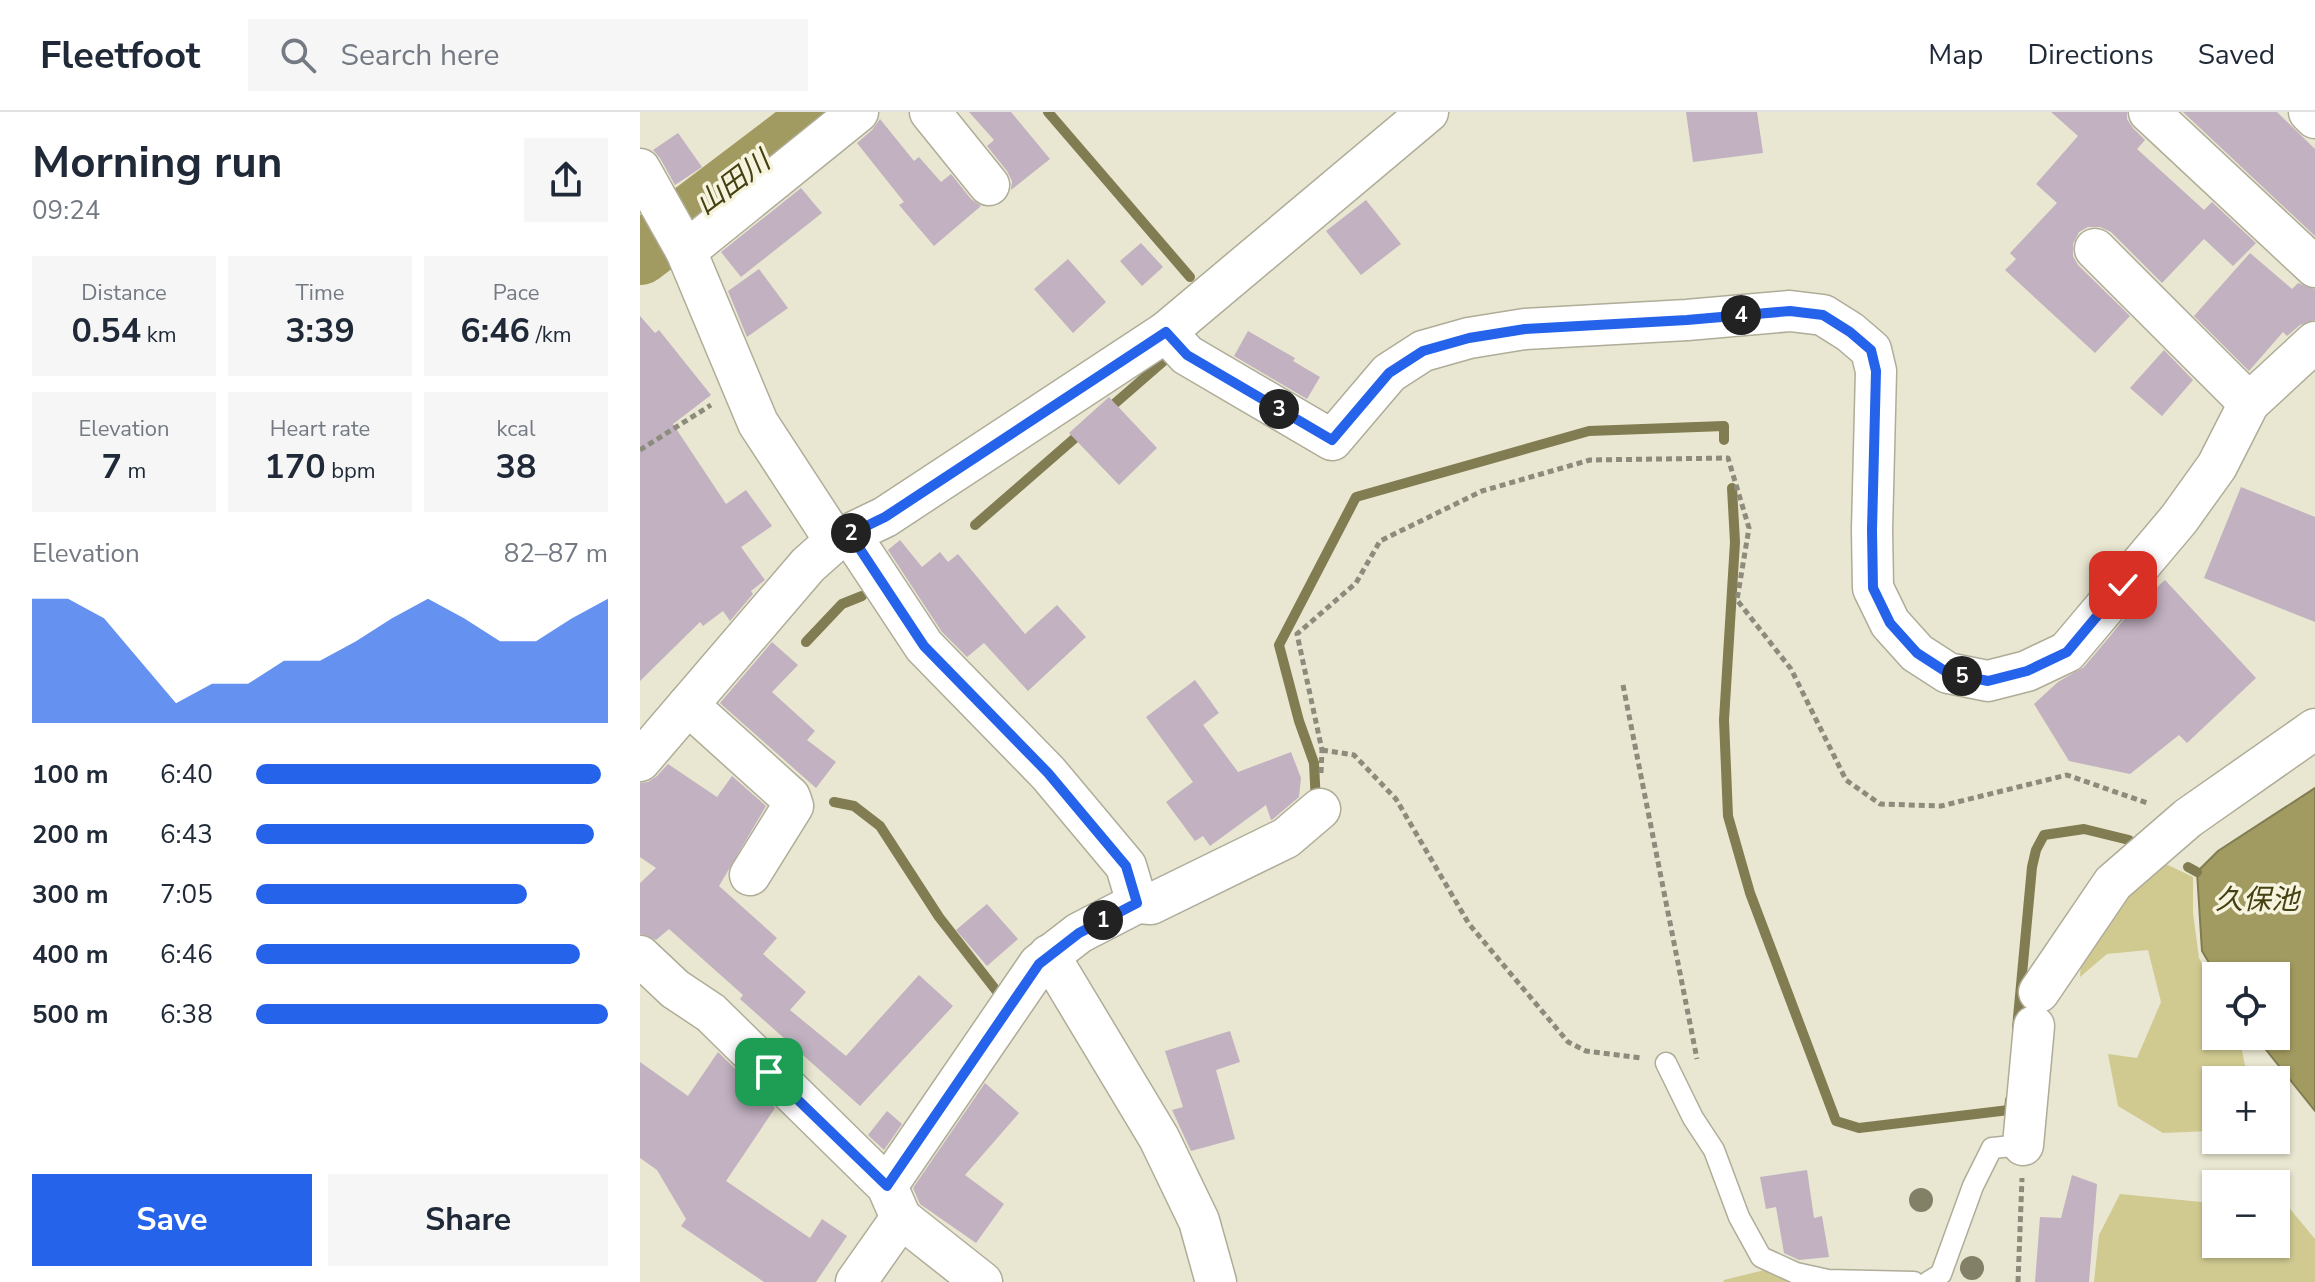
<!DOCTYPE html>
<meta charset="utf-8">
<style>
:root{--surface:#fff;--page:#f6f6f7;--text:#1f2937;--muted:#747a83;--line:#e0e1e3;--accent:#2563eb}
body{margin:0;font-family:"Nunito Sans","Noto Sans JP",sans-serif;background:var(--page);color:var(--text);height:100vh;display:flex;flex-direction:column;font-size:30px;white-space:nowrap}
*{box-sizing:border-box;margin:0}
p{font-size:26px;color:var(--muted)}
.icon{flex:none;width:44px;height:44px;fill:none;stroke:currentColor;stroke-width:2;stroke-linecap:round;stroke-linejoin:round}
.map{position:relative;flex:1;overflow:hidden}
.panel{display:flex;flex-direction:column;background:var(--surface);width:640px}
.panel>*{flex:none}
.buttons{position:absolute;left:1562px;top:850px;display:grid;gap:16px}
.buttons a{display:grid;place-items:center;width:88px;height:88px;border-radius:0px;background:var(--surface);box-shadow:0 2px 6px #0004;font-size:40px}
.pin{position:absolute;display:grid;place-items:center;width:68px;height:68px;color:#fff;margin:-34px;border-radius:16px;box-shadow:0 4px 12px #0006}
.km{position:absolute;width:40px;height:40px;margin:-20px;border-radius:50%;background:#222;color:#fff;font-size:22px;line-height:40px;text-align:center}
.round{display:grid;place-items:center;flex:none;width:84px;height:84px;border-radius:0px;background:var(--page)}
.overview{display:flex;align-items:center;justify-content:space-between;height:136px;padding:0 32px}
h1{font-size:44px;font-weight:700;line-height:60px}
.figures{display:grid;grid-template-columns:repeat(3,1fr);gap:12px;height:136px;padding:8px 32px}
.figures div{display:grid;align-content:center;border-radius:0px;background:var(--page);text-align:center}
.figures b{font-size:34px;font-weight:700}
.figures small{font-size:22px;font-weight:400}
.figures p{font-size:22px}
.chart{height:224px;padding:16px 32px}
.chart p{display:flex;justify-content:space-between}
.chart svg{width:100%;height:144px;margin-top:8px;fill:var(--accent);opacity:.7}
.button{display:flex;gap:16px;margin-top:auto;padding:16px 32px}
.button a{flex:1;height:92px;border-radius:0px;background:var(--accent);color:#fff;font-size:32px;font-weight:700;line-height:92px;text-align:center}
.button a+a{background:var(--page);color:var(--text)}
ul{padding:0 32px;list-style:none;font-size:26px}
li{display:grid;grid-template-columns:128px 96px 1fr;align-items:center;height:60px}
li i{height:20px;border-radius:10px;background:var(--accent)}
header{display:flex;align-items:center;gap:48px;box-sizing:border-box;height:112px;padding:0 40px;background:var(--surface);border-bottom:2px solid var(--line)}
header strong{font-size:38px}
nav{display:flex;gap:44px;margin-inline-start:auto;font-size:28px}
.search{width:560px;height:72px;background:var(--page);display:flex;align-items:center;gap:20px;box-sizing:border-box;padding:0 28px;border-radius:0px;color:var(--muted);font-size:30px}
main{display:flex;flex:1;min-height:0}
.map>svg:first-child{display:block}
.green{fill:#d0ca91}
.water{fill:#a29b61;stroke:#817c51;stroke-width:2}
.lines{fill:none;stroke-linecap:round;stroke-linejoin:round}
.stream{stroke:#817c51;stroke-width:10}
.river{stroke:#a29b61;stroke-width:62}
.building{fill:#c2b1c1}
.lane-casing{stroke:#afac98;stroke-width:23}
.street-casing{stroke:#afac98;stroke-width:43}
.path{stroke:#8c8b7c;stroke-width:5;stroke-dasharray:6 4;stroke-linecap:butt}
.lane{stroke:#fff;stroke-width:20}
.street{stroke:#fff;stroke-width:40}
.tree{fill:#828066}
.route-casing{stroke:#fff;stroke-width:16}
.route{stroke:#2563eb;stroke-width:10}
.labels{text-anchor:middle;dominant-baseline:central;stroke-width:7;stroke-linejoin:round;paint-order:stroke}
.water-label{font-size:28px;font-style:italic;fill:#464112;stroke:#f6f4de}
</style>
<header>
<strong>Fleetfoot</strong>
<div class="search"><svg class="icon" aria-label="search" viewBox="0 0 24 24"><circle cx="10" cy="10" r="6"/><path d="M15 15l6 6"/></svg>Search here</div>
<nav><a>Map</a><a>Directions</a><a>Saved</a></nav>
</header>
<main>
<section class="panel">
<div class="overview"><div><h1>Morning run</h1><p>09:24</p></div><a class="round"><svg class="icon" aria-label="share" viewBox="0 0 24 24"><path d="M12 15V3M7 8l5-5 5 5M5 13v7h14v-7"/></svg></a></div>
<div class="figures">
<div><p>Distance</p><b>0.54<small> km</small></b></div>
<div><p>Time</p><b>3:39</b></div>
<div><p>Pace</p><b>6:46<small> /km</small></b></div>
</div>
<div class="figures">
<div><p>Elevation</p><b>7<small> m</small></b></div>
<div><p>Heart rate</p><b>170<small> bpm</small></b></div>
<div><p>kcal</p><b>38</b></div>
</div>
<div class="chart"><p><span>Elevation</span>82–87 m</p>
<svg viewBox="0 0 160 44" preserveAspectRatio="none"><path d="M0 44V6L10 6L20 12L30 25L40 38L50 32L60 32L70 25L80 25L90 19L100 12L110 6L120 12L130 19L140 19L150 12L160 6V44z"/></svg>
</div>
<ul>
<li><b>100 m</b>6:40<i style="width:98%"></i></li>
<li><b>200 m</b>6:43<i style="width:96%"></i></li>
<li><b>300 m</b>7:05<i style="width:77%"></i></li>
<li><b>400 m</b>6:46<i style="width:92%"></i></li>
<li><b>500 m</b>6:38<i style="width:100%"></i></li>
</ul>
<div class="button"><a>Save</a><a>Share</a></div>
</section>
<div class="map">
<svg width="1675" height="1170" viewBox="0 0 1675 1170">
<rect width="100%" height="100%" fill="#e9e7d1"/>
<g class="green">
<path d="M1503,741L1553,765V801L1559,846L1576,875V924H1599L1608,968H1576V1015L1571,1019L1523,1021L1478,994L1468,942L1497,946L1521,890L1508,838L1467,842L1440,865L1444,802L1467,750Z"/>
<path d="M1480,1082L1572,1091L1576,1088V1132H1636V1086H1641L1675,1127V1170H1454L1459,1123Z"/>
<path d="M1149,1152L1211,1170H1083L1084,1168Z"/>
</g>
<path class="water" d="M1675,676V999L1615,924H1636V864H1577L1562,839L1557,760L1578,739Z"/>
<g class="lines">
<g class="stream">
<path d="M408,0L550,165"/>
<path d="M465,300L534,240"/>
<path d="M1092,376L1095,430L1084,608L1088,704L1110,781L1196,1009L1219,1016L1369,998L1370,988"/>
<path d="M335,413L443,319"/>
<path d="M166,530L202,492L222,484"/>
<path d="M194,690L214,694L240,714L299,805L362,886L363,884"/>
<path d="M676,692L674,651L659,609L639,533L716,385L949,319L1084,314V328"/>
<path d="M1548,755L1557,760"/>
<path d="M1377,916L1392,755L1396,738L1404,723L1444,717L1489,728"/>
</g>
<path class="river" d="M0,142L187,0"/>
</g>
<g class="building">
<path d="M329,0H371L410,47L371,78L372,69L367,59L347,34L354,28Z"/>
<path d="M1046,0H1117L1123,41L1053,50Z"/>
<path d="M1411,0H1487V7L1493,16L1505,28L1497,37L1564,98L1572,90L1616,131L1593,154L1564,127L1522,171L1471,120L1460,115H1448L1439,120L1433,132V144L1438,153L1490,204L1455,241L1365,158L1376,147L1370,141L1417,91L1396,72L1438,24Z"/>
<path d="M1543,0H1637L1675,37V124Z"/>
<path d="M240,7L274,49L279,45L301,70L311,62L331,87L341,94L294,134L259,93L264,90L217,31L232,18Z"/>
<path d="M38,21L62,55L35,73L20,46L13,38Z"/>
<path d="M161,76L182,101L101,165L81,140Z"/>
<path d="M726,88L761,132L721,163L686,119Z"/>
<path d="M501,131L523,155L502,174L480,149Z"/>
<path d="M1610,141L1652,177L1658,171L1675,177V208L1660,213L1647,224L1643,220L1609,259L1554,204Z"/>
<path d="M428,147L466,190L433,221L394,177Z"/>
<path d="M119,157L148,196L107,225L88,179Z"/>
<path d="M0,204L15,221L19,218L71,283L33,312L86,392L106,378L132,414L101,435L125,468L111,479L113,482L90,509L83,499L63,514L60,510L0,569Z"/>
<path d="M608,219L655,246L653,249L680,265L667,287L594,244Z"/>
<path d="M1524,238L1553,268L1522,304L1490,276Z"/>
<path d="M469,285L517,336L479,373L429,321Z"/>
<path d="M1601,375L1675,405V510L1564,466Z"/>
<path d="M260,428L282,455L300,440L308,450L318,442L385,522L417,493L446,525L388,579L344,531L327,545L302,520L248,438Z"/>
<path d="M1525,468L1616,566L1547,631L1539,623L1490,662L1429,649L1394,592L1418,570L1444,555L1492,498Z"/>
<path d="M132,530L158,553L132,580L175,619L167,628L196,650L176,676L80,591Z"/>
<path d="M555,568L579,601L563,613L598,660L651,640L661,666L659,685L633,707L631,708L626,693L570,734L563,724L555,729L526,690L553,670L506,605Z"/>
<path d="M28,652L77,685L92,664L126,694L79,774L137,826L123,842L166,880L150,898L206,944L279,863L313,894L220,994L100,887L103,883L29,817L16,828L0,822V771L16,756L0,745V671L8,670L17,664Z"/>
<path d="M347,792L378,827L347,854L316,818Z"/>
<path d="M590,919L600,950L576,958L595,1027L551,1039L532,998L543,995L525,939Z"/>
<path d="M78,940L135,996L86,1069L170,1126L182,1107L207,1124L176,1170H124L41,1114L46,1107L17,1058L0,1046V950L48,984Z"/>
<path d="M345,971L379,1001L325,1063L364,1092L336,1131L280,1092L273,1076Z"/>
<path d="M247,999L262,1012L244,1038L228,1023Z"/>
<path d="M1167,1058L1174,1106L1182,1104L1189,1145L1159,1148L1144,1141L1136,1095L1126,1097L1120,1065Z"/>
<path d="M1432,1063L1457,1072L1449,1170H1395L1400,1105L1421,1106Z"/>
</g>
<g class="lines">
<g class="lane-casing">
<g id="lane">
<path d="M1026,951L1053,1006L1074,1038L1099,1105L1121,1145L1156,1161L1188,1168L1274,1170"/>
<path d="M1288,1170L1301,1162L1333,1074L1352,1036L1383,1033"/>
</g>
</g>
<g class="street-casing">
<g id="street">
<path d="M290,0L349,73"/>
<path d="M1509,0L1675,155"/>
<path d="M1669,0L1675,6"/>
<path d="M0,57L46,139L118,311L195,429"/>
<path d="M1455,137L1609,291"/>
<path d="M46,139L218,0"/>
<path d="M526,220L547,243L692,328L749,261L783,239L829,226L885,217L1047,208L1150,199L1183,203L1210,220L1231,238L1236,259L1232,418L1233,476L1250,511L1277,541L1308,561L1348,569L1387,559L1427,540L1539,407L1577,354L1609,291L1675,230"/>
<path d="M210,422L284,534L408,661L486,754L497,791"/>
<path d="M48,593L150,685L153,694L110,763"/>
<path d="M0,649L168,453L195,429L245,405L526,220L788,0"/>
<path d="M409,843L519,1026L559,1109L576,1170"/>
<path d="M0,844L35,877L71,901L247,1074L261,1106L342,1170"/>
<path d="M1399,880L1473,771L1548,706L1675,617"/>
<path d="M1383,1033L1394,914"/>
<path d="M247,1074L399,852L439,821L497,791L511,792L646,726L680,697"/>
<path d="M216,1170L261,1106"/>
</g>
</g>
<g class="path">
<path d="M0,338L71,293"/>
<path d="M983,573L1057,947"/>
<path d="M682,638L714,643L756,687L829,812L928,930L946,939L1001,946"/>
<path d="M681,661L682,638L657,522L716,471L740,429L842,379L950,348L1088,346L1109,416L1097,488L1151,557L1206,668L1240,692L1301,694L1427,663L1510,692"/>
<path d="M1378,1170L1382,1066"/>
</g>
<use href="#lane" class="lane"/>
<use href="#street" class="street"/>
</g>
<g class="tree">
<circle cx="1281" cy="1088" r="12"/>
<circle cx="1332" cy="1156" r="12"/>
</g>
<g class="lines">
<g class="route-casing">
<path id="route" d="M129,960L247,1074L399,852L439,821L497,791L486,754L408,661L284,534L210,422L245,405L526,220L547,243L692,328L749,261L783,239L829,226L885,217L1047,208L1150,199L1183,203L1210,220L1231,238L1236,259L1232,418L1233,476L1250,511L1277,541L1308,561L1348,569L1387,559L1427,540L1483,473"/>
</g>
<use href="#route" class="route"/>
</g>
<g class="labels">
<g class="water-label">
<text transform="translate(93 71) rotate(-37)">山田川</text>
<text x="1617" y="788">久保池</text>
</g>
</g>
</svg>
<div class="buttons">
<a><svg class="icon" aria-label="locate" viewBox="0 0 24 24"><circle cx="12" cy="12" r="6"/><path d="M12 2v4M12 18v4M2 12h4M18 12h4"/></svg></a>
<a>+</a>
<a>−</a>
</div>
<div class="pin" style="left:129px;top:960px;background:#1e9e55"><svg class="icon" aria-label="arrive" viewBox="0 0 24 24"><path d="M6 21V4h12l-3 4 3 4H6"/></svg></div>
<div class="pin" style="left:1483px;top:473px;background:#d93025"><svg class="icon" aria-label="check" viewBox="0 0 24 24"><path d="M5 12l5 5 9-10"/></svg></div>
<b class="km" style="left:463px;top:808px">1</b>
<b class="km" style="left:211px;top:421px">2</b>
<b class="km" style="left:639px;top:297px">3</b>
<b class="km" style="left:1101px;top:203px">4</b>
<b class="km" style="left:1322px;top:564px">5</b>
</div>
</main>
